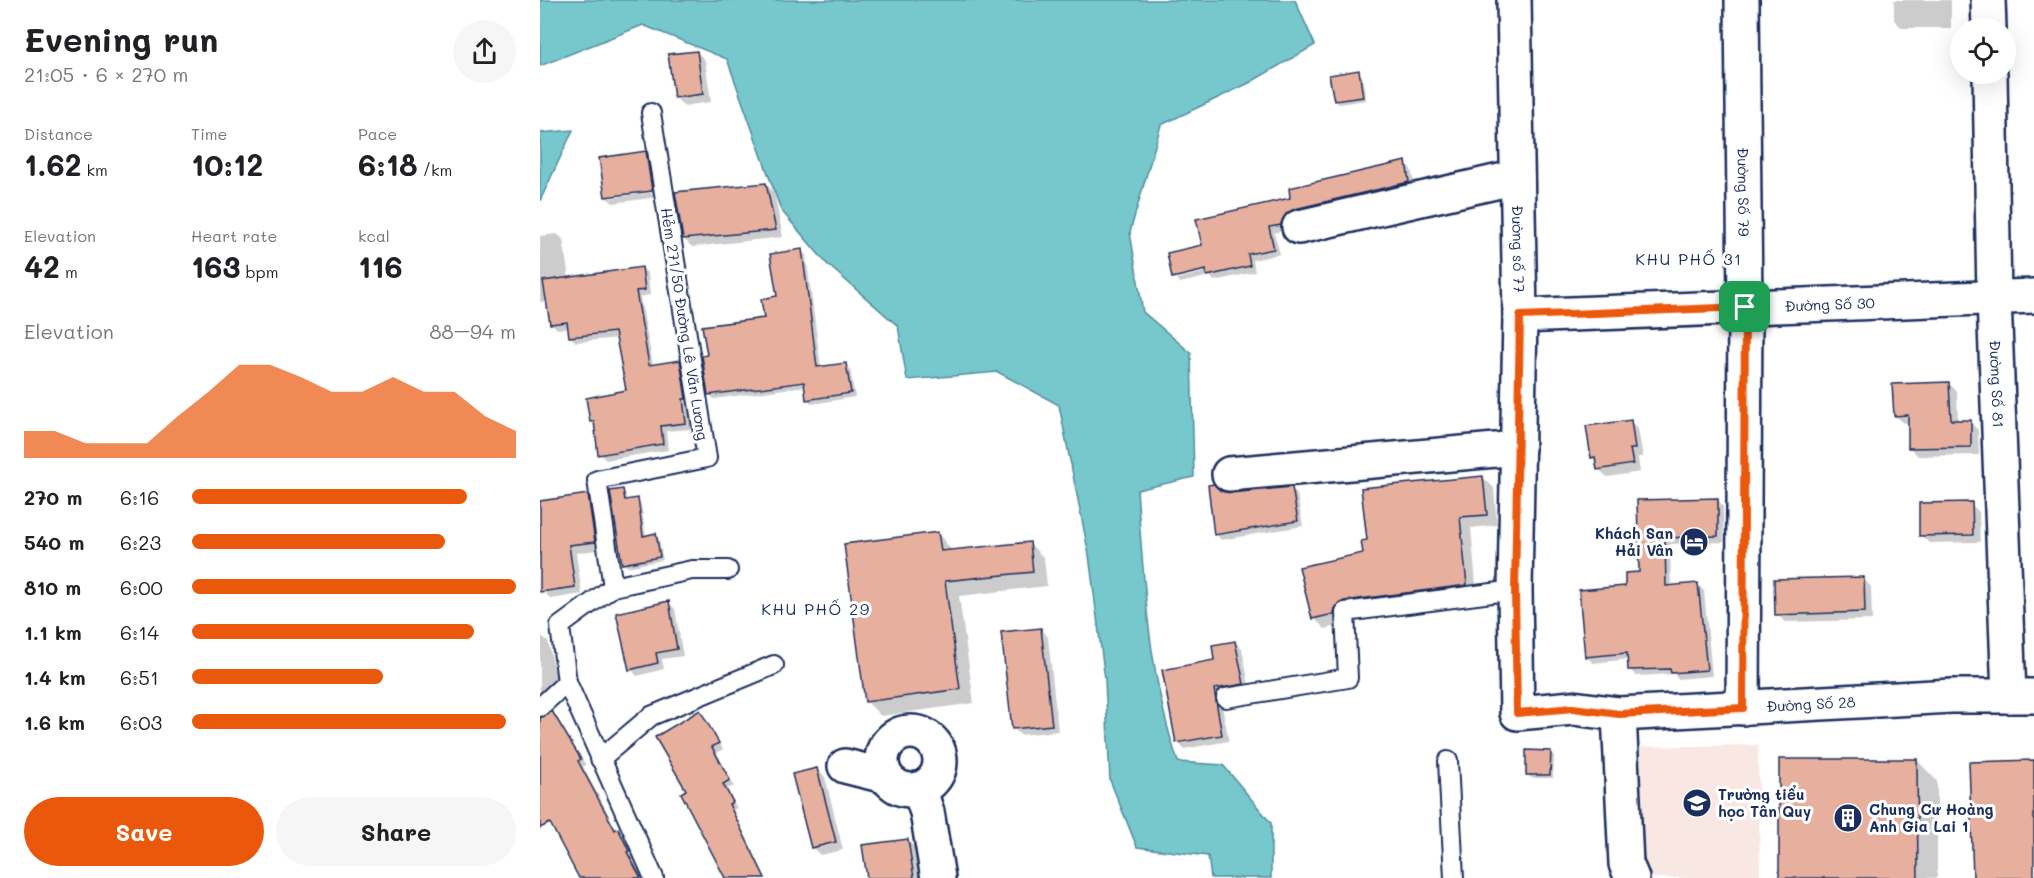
<!DOCTYPE html>
<meta charset="utf-8">
<style>
:root{--surface:#fff;--page:#f6f6f6;--text:#202124;--muted:#757577;--accent:#ea580c}
body{margin:0;font-family:Mali,sans-serif;background:var(--page);color:var(--text);height:100vh;display:flex;flex-direction:column;font-size:22px;white-space:nowrap}
*{box-sizing:border-box;margin:0}
p{font-size:20px;color:var(--muted)}
.icon{flex:none;width:33px;height:33px;fill:none;stroke:currentColor;stroke-width:2;stroke-linecap:round;stroke-linejoin:round}
.map{position:relative;flex:1;overflow:hidden}
.drawer{display:flex;flex-direction:column;background:var(--surface);width:540px}
.drawer>*{flex:none}
.tools{position:absolute;left:1410px;top:18px;display:grid;gap:12px}
.tools a{display:grid;place-items:center;width:66px;height:66px;border-radius:50%;background:var(--surface);box-shadow:0 6px 24px #0002;font-size:30px}
.pin{position:absolute;display:grid;place-items:center;width:51px;height:51px;color:#fff;margin:-26px;border-radius:12px;box-shadow:0 3px 9px #0006}
.round{display:grid;place-items:center;flex:none;width:63px;height:63px;border-radius:32px;background:var(--page)}
.headline{display:flex;align-items:center;justify-content:space-between;height:102px;padding:0 24px}
h1{font-size:33px;font-weight:700;line-height:45px}
.stats{display:grid;grid-template-columns:repeat(3,1fr);gap:9px;height:102px;padding:6px 24px}
.stats div{display:grid;align-content:center}
.stats b{font-size:30px;font-weight:700}
.stats small{font-size:16px;font-weight:400}
.stats p{font-size:16px}
.chart{height:168px;padding:12px 24px}
.chart p{display:flex;justify-content:space-between}
.chart svg{width:100%;height:108px;margin-top:6px;fill:var(--accent);opacity:.7}
.primary-button{display:flex;gap:12px;margin-top:auto;padding:12px 24px}
.primary-button a{flex:1;height:69px;border-radius:36px;background:var(--accent);color:#fff;font-size:24px;font-weight:700;line-height:69px;text-align:center}
.primary-button a+a{background:var(--page);color:var(--text)}
ul{padding:0 24px;list-style:none;font-size:20px}
li{display:grid;grid-template-columns:96px 72px 1fr;align-items:center;height:45px}
li i{height:15px;border-radius:8px;background:var(--accent)}
main{display:flex;flex:1;min-height:0}
.map>svg:first-child{display:block}
.built{fill:#f8e7e2}
.water{fill:#76c8cc;stroke:#528ba0;stroke-width:1.5}
.shadow{fill:#0003;fill-rule:evenodd}
.building{fill:#e7af9e;stroke:#1b2f5e;stroke-width:1.5}
.lines{fill:none;stroke-linecap:round;stroke-linejoin:round}
.service-casing{stroke:#1b2f5e;stroke-width:22}
.minor-casing{stroke:#1b2f5e;stroke-width:38}
.service{stroke:#fff;stroke-width:18}
.minor{stroke:#fff;stroke-width:33}
.route-casing{stroke:#fff;stroke-width:12}
.route{stroke:#ea580c;stroke-width:8}
.labels{text-anchor:middle;dominant-baseline:central;stroke-width:6;stroke-linejoin:round;paint-order:stroke}
.street-label{font-size:15px;fill:#1b2f5e;stroke:#fff}
.poi-label{font-size:15px;font-weight:bold;fill:#1b2f5e;stroke:#fff;text-anchor:start}
.neighbourhood-label{font-size:16px;letter-spacing:1.5px;fill:#1b2f5e;stroke:#fff}
</style>
<main>
<section class="drawer">
<div class="headline"><div><h1>Evening run</h1><p>21:05 · 6 × 270 m</p></div><a class="round"><svg class="icon" aria-label="share" viewBox="0 0 24 24"><path d="M12 15V3M7 8l5-5 5 5M5 13v7h14v-7"/></svg></a></div>
<div class="stats">
<div><p>Distance</p><b>1.62<small> km</small></b></div>
<div><p>Time</p><b>10:12</b></div>
<div><p>Pace</p><b>6:18<small> /km</small></b></div>
</div>
<div class="stats">
<div><p>Elevation</p><b>42<small> m</small></b></div>
<div><p>Heart rate</p><b>163<small> bpm</small></b></div>
<div><p>kcal</p><b>116</b></div>
</div>
<div class="chart"><p><span>Elevation</span>88–94 m</p>
<svg viewBox="0 0 160 44" preserveAspectRatio="none"><path d="M0 44V33L10 33L20 38L30 38L40 38L50 27L60 17L70 6L80 6L90 11L100 17L110 17L120 11L130 17L140 17L150 27L160 33V44z"/></svg>
</div>
<ul>
<li><b>270 m</b>6:16<i style="width:85%"></i></li>
<li><b>540 m</b>6:23<i style="width:78%"></i></li>
<li><b>810 m</b>6:00<i style="width:100%"></i></li>
<li><b>1.1 km</b>6:14<i style="width:87%"></i></li>
<li><b>1.4 km</b>6:51<i style="width:59%"></i></li>
<li><b>1.6 km</b>6:03<i style="width:97%"></i></li>
</ul>
<div class="primary-button"><a>Save</a><a>Share</a></div>
</section>
<div class="map">
<svg width="1494" height="878" viewBox="0 0 1494 878">
<rect width="100%" height="100%" fill="#fff"/>
<filter id="ink" filterUnits="userSpaceOnUse"><feTurbulence type="fractalNoise" baseFrequency=".0167" numOctaves="2"/><feDisplacementMap in="SourceGraphic" scale="12" xChannelSelector="R" yChannelSelector="G"/><feConvolveMatrix kernelMatrix="1 2 1 2 8 2 1 2 1" color-interpolation-filters="sRGB"/></filter>
<g filter="url(#ink)">
<path class="built" d="M1218,745L1220,878H1105L1098,859L1091,747Z"/>
<g class="water">
<path d="M0,0H755L775,45L709,83L621,125L590,232L603,312L651,353L654,477L597,490C604,582 608,673 638,762L683,765L731,823V878H671L668,856L597,847L570,780L565,680L549,555L519,405L458,372L367,380L358,326L287,264L241,210L187,59L103,25L0,66Z"/>
<path d="M33,130L0,201V133Z"/>
</g>
<g class="shadow">
<path d="M1354,0H1411V28H1362L1354,20Z"/>
<path d="M157,52L165,60L171,102L143,106L135,97Z"/>
<path d="M819,72L822,76L826,100L799,104L795,100Z"/>
<path d="M105,152L112,159L117,189L70,195V198L117,192L118,197L73,203L66,197Z"/>
<path d="M865,163L871,169L875,188L734,233L740,254L713,260L715,272L674,281L670,276L640,283L634,277L664,246L752,199ZM673,267V270L636,279V276Z"/>
<path d="M226,184L234,192L243,237L152,247L144,239Z"/>
<path d="M17,234L23,239L29,279L102,268L108,274L110,295L100,297L113,365L139,361L145,367L151,404H148L151,429L126,431L128,450L66,460L60,454L56,425L52,421L87,391L78,338L36,342L30,337L29,328L17,329L12,323L8,301L0,302V236Z"/>
<path d="M261,251L266,255L281,368L306,364L310,369L315,397L272,404L268,400L266,386L174,399L170,395L226,319Z"/>
<path d="M1408,383L1417,391L1418,422H1430L1438,430L1439,455L1378,456L1370,448L1369,423H1363L1355,415Z"/>
<path d="M1090,421L1098,429L1103,457H1098L1100,472L1067,477L1058,469L1057,461L1053,457Z"/>
<path d="M943,477L954,488L957,525L931,528L937,596L815,611L804,624L785,629L774,618L824,554L828,541Z"/>
<path d="M751,489L757,494L763,526L681,540L676,534L680,492L691,494Z"/>
<path d="M83,491L87,501L98,500L101,504L106,537L115,535L119,539L123,560L87,567L84,563Z"/>
<path d="M47,496L55,504L62,549L36,553L42,594L11,599L3,591L0,570V503Z"/>
<path d="M1177,499L1183,506L1184,542L1130,544L1131,587L1158,585L1164,591L1172,676L1138,679L1134,674L1096,676L1089,669V659L1053,663L1046,656L1087,587L1100,574L1098,501Z"/>
<path d="M1431,504L1439,512L1440,542L1389,543L1381,535Z"/>
<path d="M398,533L413,552L489,543L504,558L507,586L419,596L434,703L341,716L326,701Z"/>
<path d="M1323,578L1331,587L1332,620L1245,622L1237,614Z"/>
<path d="M129,603L135,609L143,656L122,659L124,669L97,676L91,669Z"/>
<path d="M501,630L508,637L518,731L480,735L473,728Z"/>
<path d="M0,635L8,641L18,686L14,690L2,693L5,698L0,704Z"/>
<path d="M695,642L702,649L710,690L680,696L689,741L644,749L637,742L676,661Z"/>
<path d="M160,711L183,749L177,753L194,786L187,789L197,808L193,810L226,878H187L148,791Z"/>
<path d="M12,713L46,765L43,767L77,830L83,836L103,878H40L0,806V719Z"/>
<path d="M1010,752L1014,756L1013,778H991L987,774Z"/>
<path d="M1377,760L1397,781V878H1240Z"/>
<path d="M277,769L285,777L303,850L280,855L272,847Z"/>
<path d="M368,841L376,849L378,861L383,867L385,878H328Z"/>
</g>
<g class="building">
<path d="M157,51L163,94L134,98L128,54Z"/>
<path d="M819,70L823,97L794,101L789,75Z"/>
<path d="M106,151L112,191L65,197L59,158Z"/>
<path d="M866,161L869,182L755,209L747,213L741,225L729,227L734,249L708,254L710,266L667,276L666,270L632,278L627,253L662,245L656,219L750,198L749,188Z"/>
<path d="M226,183L236,230L143,239L135,192Z"/>
<path d="M262,249L277,367L306,363L311,393L266,400L264,382L168,395L162,356L167,355L162,326L224,318L221,299L237,296L230,254Z"/>
<path d="M102,267L105,290L96,291L109,365L140,360L146,399H143L146,423L121,426L123,444L58,455L54,421L50,422L46,398L86,390L75,332L29,337L27,322L10,324L3,281Z"/>
<path d="M1409,382L1411,420H1431V447L1368,448V415L1354,416L1352,384Z"/>
<path d="M1091,420L1095,449H1090L1093,464L1057,470L1055,457L1051,458L1046,426Z"/>
<path d="M943,476L947,515L920,517L927,585L804,601L795,607L794,614L772,619L759,567L823,553L821,541L827,540L821,488Z"/>
<path d="M674,484L681,491L691,493L752,487L758,521L674,535L668,485Z"/>
<path d="M83,489L85,500L98,498L103,536L116,533L120,557L82,564L70,491Z"/>
<path d="M48,494L55,542L29,545L35,587L0,592V501Z"/>
<path d="M1178,498V536L1125,538L1126,586L1158,583L1167,670L1131,673L1130,669L1088,670L1087,653L1045,657L1039,590L1085,586V573L1099,572L1097,500Z"/>
<path d="M1432,502L1433,535L1379,536V503Z"/>
<path d="M398,532L401,551L490,542L493,572L405,581L420,689L325,702L304,544Z"/>
<path d="M1324,577L1325,612L1235,615L1234,579Z"/>
<path d="M129,601L137,649L116,653L118,663L89,670L76,613Z"/>
<path d="M501,628L512,725L472,729L461,632Z"/>
<path d="M695,641L704,684L674,689L682,735L636,743L622,670L674,660L672,645Z"/>
<path d="M160,710L179,743L172,747L190,780L183,784L193,802L189,804L225,878H185L141,793L146,790L115,737Z"/>
<path d="M12,711L41,759L38,761L75,830L78,828L89,851L87,852L101,878H39L10,823L0,828V718Z"/>
<path d="M986,750L1011,751L1010,775H986Z"/>
<path d="M1239,759H1377L1378,878H1239Z"/>
<path d="M1494,760V878H1433L1429,762Z"/>
<path d="M277,768L296,842L271,848L252,774Z"/>
<path d="M368,839L374,878H327L322,845Z"/>
</g>
<g class="lines">
<g class="service-casing">
<g id="service">
<path d="M73,587L57,480L167,458L111,113"/>
<path d="M686,698L808,678L805,612L975,590"/>
<path d="M0,707L27,682"/>
<path d="M60,759L111,716L234,665"/>
<path d="M908,761L914,878"/>
<path d="M114,878L27,682L20,626L73,587L152,570H188"/>
</g>
</g>
<g class="minor-casing">
<g id="minor">
<path id="s1" d="M974,0L980,316L975,590L977,713L1033,708L1079,714L1412,696H1494"/>
<path id="s2" d="M1202,0L1205,307L1203,708"/>
<path d="M1448,0L1449,28"/>
<path id="s3" d="M1450,74L1454,298L1469,696"/>
<path d="M759,227L977,177"/>
<path id="s4" d="M980,316L1494,296"/>
<path d="M689,474L978,448"/>
<path d="M1079,714L1086,864L1092,878"/>
<circle cx="371" cy="761" r="29"/>
<path d="M305,766L345,776"/>
<path d="M380,791L387,812L398,878"/>
</g>
</g>
<use href="#service" class="service"/>
<use href="#minor" class="minor"/>
</g>
</g>
<g class="lines" filter="url(#ink)">
<g class="route-casing">
<path id="route" d="M1205,307L1203,708L1079,714L1033,708L977,713L975,590L980,316Z"/>
</g>
<use href="#route" class="route"/>
</g>
<defs>
<g id="hotel-disc" transform="scale(1.5)"><circle r="9.5" fill="#1b2f5e" stroke="#fff"/><path d="M-6-4.5h1.5V1H6V5H4.5V3h-9V5H-6ZM-4 0a1.8 1.8 0 1 1 3.6 0ZM.5 0V-2.5h3Q6-2.5 6 0Z" fill="#fff"/></g>
<g id="school-disc" transform="scale(1.5)"><circle r="9.5" fill="#1b2f5e" stroke="#fff"/><path d="M0-5L7-2L0 1L-7-2ZM-4 1L0 2.5L4 1V4Q0 6-4 4Z" fill="#fff"/></g>
<g id="building-disc" transform="scale(1.5)"><circle r="9.5" fill="#1b2f5e" stroke="#fff"/><path d="M-4-6H4V6H1V3H-1V6H-4ZM-2.5-4.3h1.7v1.8h-1.7ZM.8-4.3h1.7v1.8H.8ZM-2.5-1h1.7V.8h-1.7ZM.8-1h1.7V.8H.8Z" fill="#fff"/></g>
</defs>
<g fill-rule="evenodd">
<use href="#hotel-disc" x="1154" y="542"/>
<use href="#school-disc" x="1157" y="803"/>
<use href="#building-disc" x="1308" y="818"/>
</g>
<g class="labels">
<g class="street-label">
<text stroke="none"><textPath href="#s2" startOffset="192">Đường Số 79</textPath></text>
<text stroke="none"><textPath href="#s1" startOffset="249">Đường số 77</textPath></text>
<text stroke="none"><textPath href="#s4" startOffset="310">Đường Số 30</textPath></text>
<text transform="translate(145 324) rotate(81)">Hẻm 271/50 Đường Lê Văn Lương</text>
<text stroke="none"><textPath href="#s3" startOffset="310">Đường Số 81</textPath></text>
<text stroke="none"><textPath href="#s1" startOffset="1008">Đường Số 28</textPath></text>
</g>
<g class="poi-label">
<text x="1133" y="533" text-anchor="end">Khách Sạn<tspan x="1133" dy="17">Hải Vân</tspan></text>
<text x="1178" y="794">Trường tiểu<tspan x="1178" dy="17">học Tân Quy</tspan></text>
<text x="1329" y="809">Chung Cư Hoàng<tspan x="1329" dy="17">Anh Gia Lai 1</tspan></text>
</g>
<g class="neighbourhood-label">
<text x="1149" y="258">KHU PHỐ 31</text>
<text x="276" y="608">KHU PHỐ 29</text>
</g>
</g>
</svg>
<div class="tools">
<a><svg class="icon" aria-label="locate" viewBox="0 0 24 24"><circle cx="12" cy="12" r="6"/><path d="M12 2v4M12 18v4M2 12h4M18 12h4"/></svg></a>
</div>
<div class="pin" style="left:1205px;top:307px;background:#1e9e55"><svg class="icon" aria-label="arrive" viewBox="0 0 24 24"><path d="M6 21V4h12l-3 4 3 4H6"/></svg></div>
</div>
</main>
